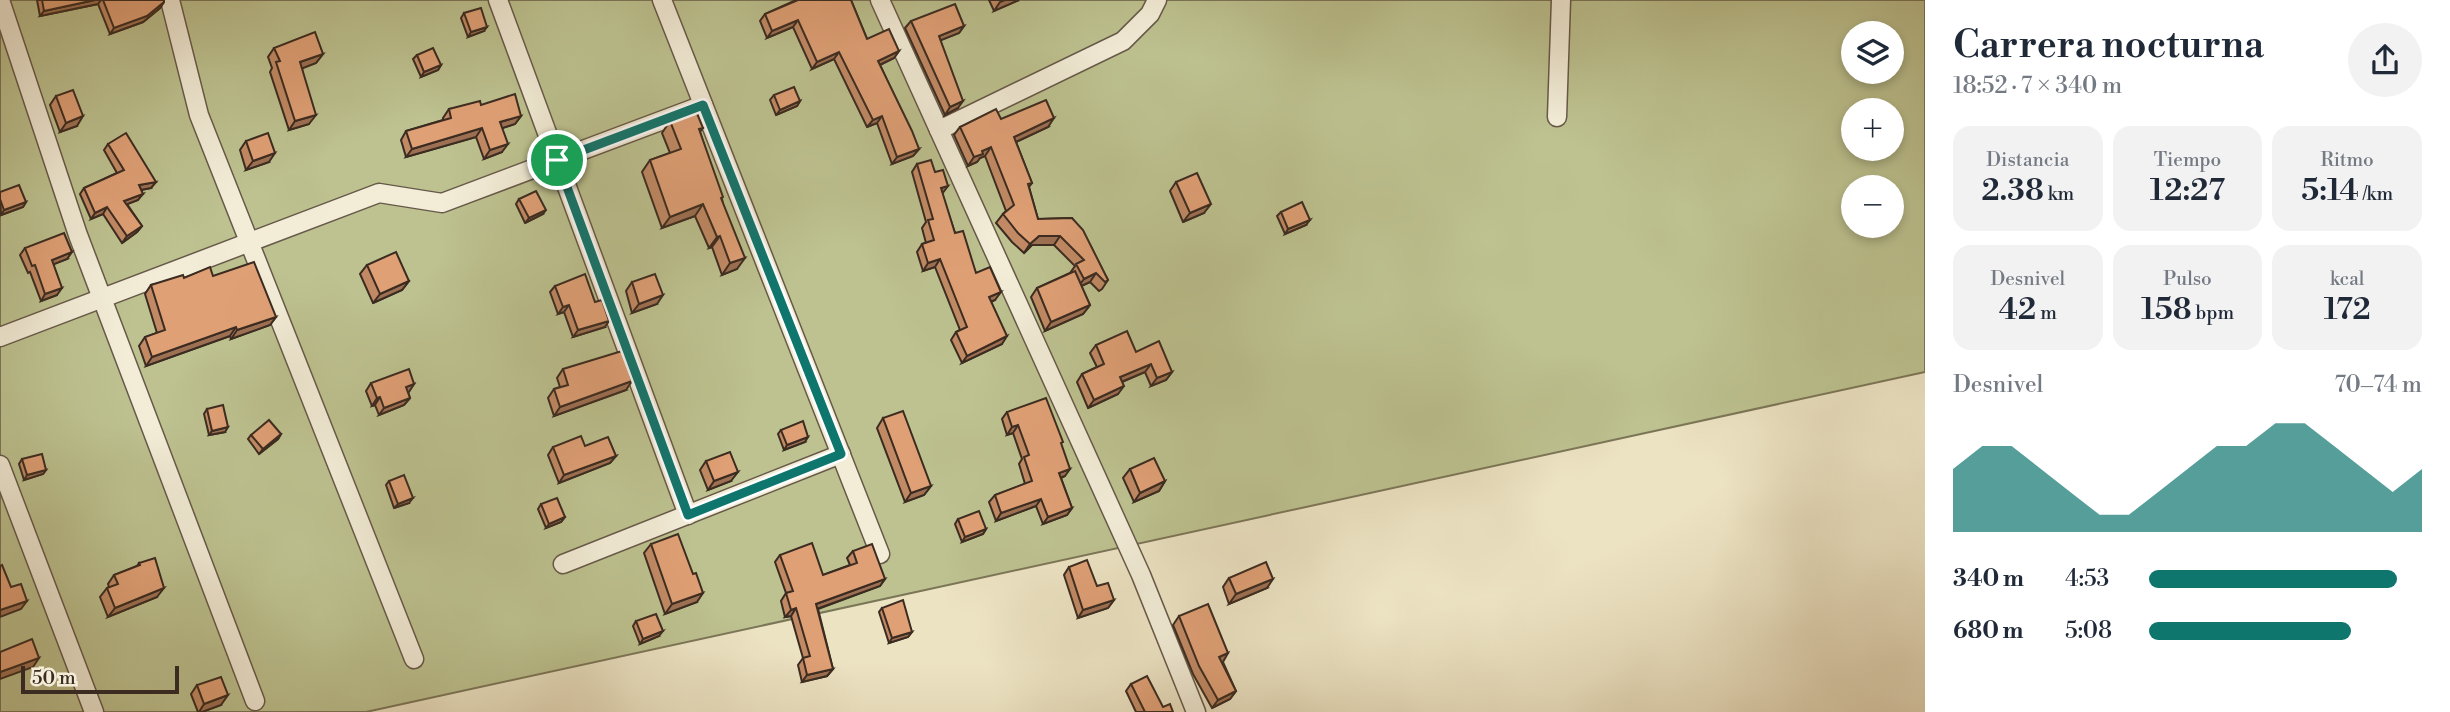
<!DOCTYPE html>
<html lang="es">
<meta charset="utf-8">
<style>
:root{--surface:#fff;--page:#f2f2f3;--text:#1f2937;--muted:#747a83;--accent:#0f766e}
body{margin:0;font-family:"Libre Bodoni",serif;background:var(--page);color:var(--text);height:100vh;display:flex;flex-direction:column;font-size:26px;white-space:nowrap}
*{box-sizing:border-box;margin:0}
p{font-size:23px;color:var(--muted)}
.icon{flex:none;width:38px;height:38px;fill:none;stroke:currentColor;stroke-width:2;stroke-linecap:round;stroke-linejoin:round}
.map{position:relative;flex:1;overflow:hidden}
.side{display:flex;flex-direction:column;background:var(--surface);width:525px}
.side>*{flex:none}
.controls{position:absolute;left:1841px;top:21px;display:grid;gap:14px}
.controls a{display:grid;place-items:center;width:63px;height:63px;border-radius:50%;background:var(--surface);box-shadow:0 4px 10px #0003;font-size:35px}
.scale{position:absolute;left:21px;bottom:18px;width:158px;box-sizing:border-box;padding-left:7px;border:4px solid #3b2b20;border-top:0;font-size:19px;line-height:24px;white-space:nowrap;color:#3b2b20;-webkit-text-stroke:5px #f3edd8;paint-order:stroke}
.pin{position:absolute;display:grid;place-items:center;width:60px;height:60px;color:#fff;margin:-30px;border:4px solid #fff;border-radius:50%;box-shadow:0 2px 7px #0007}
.round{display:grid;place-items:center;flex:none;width:74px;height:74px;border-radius:37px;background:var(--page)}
.summary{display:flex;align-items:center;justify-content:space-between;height:119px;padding:0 28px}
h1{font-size:38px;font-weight:600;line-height:52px}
.stats{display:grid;grid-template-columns:repeat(3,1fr);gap:10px;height:119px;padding:7px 28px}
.stats div{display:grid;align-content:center;border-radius:18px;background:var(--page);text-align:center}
.stats b{font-size:30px;font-weight:600}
.stats small{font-size:19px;font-weight:400}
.stats p{font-size:19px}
.chart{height:196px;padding:14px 28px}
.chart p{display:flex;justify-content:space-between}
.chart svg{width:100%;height:126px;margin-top:7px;fill:var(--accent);opacity:.7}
ul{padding:0 28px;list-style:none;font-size:23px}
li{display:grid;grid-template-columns:112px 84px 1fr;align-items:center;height:52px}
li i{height:18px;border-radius:9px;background:var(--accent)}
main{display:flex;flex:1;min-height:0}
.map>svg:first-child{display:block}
.green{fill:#bdc290;stroke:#7c7658;stroke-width:2;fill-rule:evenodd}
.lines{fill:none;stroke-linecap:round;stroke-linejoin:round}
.minor-casing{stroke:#675949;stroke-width:21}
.minor{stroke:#f3edd8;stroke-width:18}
.wall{fill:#c18a65;stroke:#3b2b20;stroke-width:2}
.shaded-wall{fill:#9d7053;stroke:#3b2b20;stroke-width:2}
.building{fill:#e0a076;stroke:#3b2b20;stroke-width:2}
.route-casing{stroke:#fff;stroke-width:14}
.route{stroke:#0f766e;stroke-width:9}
</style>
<main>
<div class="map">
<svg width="1925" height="712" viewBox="0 0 1925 712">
<rect width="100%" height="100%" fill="#ece3c3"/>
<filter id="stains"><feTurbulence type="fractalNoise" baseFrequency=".00286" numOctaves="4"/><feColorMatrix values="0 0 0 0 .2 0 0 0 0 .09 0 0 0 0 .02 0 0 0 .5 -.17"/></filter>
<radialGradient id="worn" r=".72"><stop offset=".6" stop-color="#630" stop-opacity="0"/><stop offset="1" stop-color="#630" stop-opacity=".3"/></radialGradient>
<path class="green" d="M0,0H1925V372L366,712H0ZM1853,33H1892V72H1853ZM1853,110H1892V149H1853ZM1853,187H1892V226H1853Z"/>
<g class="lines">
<g class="minor-casing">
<g id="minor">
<path d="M0,0L78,235L255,701"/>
<path d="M170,0L199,115L414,659"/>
<path d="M498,0L688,515"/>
<path d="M662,0L880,554"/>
<path d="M880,0L1141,575L1196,712"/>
<path d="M1557,117L1561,0"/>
<path d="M939,130L1123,41L1150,14L1157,0"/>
<path d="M0,337L379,193L442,203L703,105"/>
<path d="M0,465L94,712"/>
<path d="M563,564L841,454"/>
</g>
</g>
<use href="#minor" class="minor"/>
</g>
<g class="wall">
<path d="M37,0H164V2L160,8L143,22L110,34L98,4L40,16Z"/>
<path d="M796,0H851L867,39L899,51L894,58L880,65L919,149L913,156L892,164L877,123L867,127L834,59L812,69L793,27L767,38L760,21L765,14Z"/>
<path d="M989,0H1019L994,11Z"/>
<path d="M464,13L484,31L468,37L461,18Z"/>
<path d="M911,21L964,26L959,33L940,40L958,108L945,115L905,28Z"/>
<path d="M274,48L323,54L316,63L302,68L309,124L289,130L270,72L272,68L268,57Z"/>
<path d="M417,55L441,65L438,70L421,77L413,59Z"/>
<path d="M774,95L800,101L797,106L776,115L770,100Z"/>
<path d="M56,96L77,126L60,132L50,105Z"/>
<path d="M481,105L521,116L515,124L502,128V152L484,159L476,137L406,157L401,140L406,131L443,120V118L449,109Z"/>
<path d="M1001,119L1048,127L1016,142L1032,183L1029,187L1038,219L1072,218L1108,280L1102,289L1099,291L1090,282L1081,286L1090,305L1083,314L1045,331L1031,297L1037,288L1070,273L1075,266L1054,245H1032L1024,253L1012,242L996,223L1003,214L1006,211L985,156L980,158L977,162L968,166L954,135L960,127Z"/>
<path d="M670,121L703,128L700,132L722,199L737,269L722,275L712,247L709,248L695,216L662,228L642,172L650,160L670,153L662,133Z"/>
<path d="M246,141L269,162L246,170L240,150Z"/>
<path d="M108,144L151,188L141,190L138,200L127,204L142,226L137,232L122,243L103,214L91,219L80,194L84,188L117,173L104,150Z"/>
<path d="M917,164L942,194L955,233L976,273L995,300L991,302L1002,344L962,363L951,340L956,332L960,330L935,267L923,271L917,252L922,244L926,243L922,228L926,222L912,172Z"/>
<path d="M1176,182L1204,213L1183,222L1170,191Z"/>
<path d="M0,192L26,202L23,207L1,215Z"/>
<path d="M519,199L543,214L525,223L516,204Z"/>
<path d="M1281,212L1306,225L1285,234L1277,216Z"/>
<path d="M25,248L67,259L53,264L57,295L41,301L30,272L28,273L20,255Z"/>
<path d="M367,265L409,281L402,290L373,303L360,274Z"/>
<path d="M213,276L276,317L270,325L231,339L230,336L146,366L139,346L145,337L157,333L145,294L151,285L184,278Z"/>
<path d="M632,282L657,304L632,313L626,291Z"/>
<path d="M555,286L605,327L573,337L564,312L558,314L550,292Z"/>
<path d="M1096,345L1136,352L1172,372L1166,380L1151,386L1145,372L1122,382L1118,394L1088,408L1077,382L1082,374L1097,367L1090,353Z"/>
<path d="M563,369L626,390L554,416L548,398L554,389L560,387L557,378Z"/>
<path d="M371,383L414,384L408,392L410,398L404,405L379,415L375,405L372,406L366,391Z"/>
<path d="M207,409L225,432L209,435L204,414Z"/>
<path d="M1007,412L1061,444L1065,476L1061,478L1072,508L1067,515L1043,524L1036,506L996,521L989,502L995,495L1025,484L1019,464L1022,459L1013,433L1007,435L1002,419Z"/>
<path d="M883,418L931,486L924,495L905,502L877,428Z"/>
<path d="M781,430L805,442L784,450L778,434Z"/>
<path d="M281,434L278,439L259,454L248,439L251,435Z"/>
<path d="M585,446L616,456L610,463L559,483L548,455L553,447Z"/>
<path d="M22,459L46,470L43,474L24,480L19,464Z"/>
<path d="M706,461L731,481L708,490L700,470Z"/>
<path d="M1130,469L1165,481L1159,491L1134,502L1123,478Z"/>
<path d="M389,481L409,503L394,508L386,485Z"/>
<path d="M541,504L565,517L561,522L546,528L538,509Z"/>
<path d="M958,519L986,529L983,534L962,542L955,524Z"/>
<path d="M651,544L697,602L665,614L644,553Z"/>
<path d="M853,551L885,579L880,586L818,609L833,669L827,676L802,682L798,665L803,658L791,616L785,617L781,601L786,593L775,562L780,555L823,575L850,565L847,558Z"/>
<path d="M139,563L157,597L108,617L100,597L107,588L109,587L108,584L114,575L137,566Z"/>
<path d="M1069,567L1097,586L1114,600L1108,608L1078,618L1064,575Z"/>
<path d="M1229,578L1267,588L1229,604L1223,587Z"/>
<path d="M882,608L912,632L908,637L889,643L879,612Z"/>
<path d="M1179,616L1223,662L1236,691L1230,699L1212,708L1193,674L1173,625Z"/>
<path d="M636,621L659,636L640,644L633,626Z"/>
<path d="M1131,684L1163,707L1173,712H1136L1126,691Z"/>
<path d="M197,685L221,705L202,712H198L191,694Z"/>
</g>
<g class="shaded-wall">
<path d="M95,0H101L98,4L40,16L44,11Z"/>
<path d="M1005,0H1019L994,11L1000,2Z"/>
<path d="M164,2L160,8L143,22L110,34L114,28Z"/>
<path d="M798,20L793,27L767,38L772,31Z"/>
<path d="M964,26L959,33L934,43L939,36Z"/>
<path d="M487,27L484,31L468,37L471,32Z"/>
<path d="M899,51L894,58L873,68L878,61Z"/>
<path d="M839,52L834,59L812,69L817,62Z"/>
<path d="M323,54L316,63L293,72L300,62Z"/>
<path d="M441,65L438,70L421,77L424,72Z"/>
<path d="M800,101L797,106L776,115L780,110Z"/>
<path d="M963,101L958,108L945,115L950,107Z"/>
<path d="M316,115L309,124L289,130L295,121Z"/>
<path d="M83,116L77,126L60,132L66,123Z"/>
<path d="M521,116L515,124L494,131L500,122Z"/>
<path d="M882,116L877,123L867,127L873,120Z"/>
<path d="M1054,118L1048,127L1007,146L1014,137Z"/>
<path d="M482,128L476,137L406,157L412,149Z"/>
<path d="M508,144L502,152L484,159L490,150Z"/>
<path d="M991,147L985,156L980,158L977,162L968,166L974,157L982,151Z"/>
<path d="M919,149L913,156L892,164L897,157Z"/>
<path d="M275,153L269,162L246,170L253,161Z"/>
<path d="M156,182L151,188L135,191L139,185Z"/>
<path d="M948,186L942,194L941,188Z"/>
<path d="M143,194L138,200L120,207L124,201Z"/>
<path d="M26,202L23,207L1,215L4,210Z"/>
<path d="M703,204L695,216L662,228L670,217Z"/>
<path d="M1211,204L1204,213L1183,222L1190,213Z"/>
<path d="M107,207L103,214L91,219L95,213Z"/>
<path d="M546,210L543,214L525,223L529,218Z"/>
<path d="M1310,220L1306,225L1285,234L1288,229Z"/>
<path d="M142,226L137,232L122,243L127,236Z"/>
<path d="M720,236L712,247L709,248L717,237Z"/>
<path d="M1039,236H1060L1054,245H1032L1024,253L1030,244Z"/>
<path d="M72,252L67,259L47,267L52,260Z"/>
<path d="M745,258L737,269L722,275L730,263Z"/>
<path d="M940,259L935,267L923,271L928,263Z"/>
<path d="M1096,273L1090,282L1077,288L1084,279Z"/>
<path d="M409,281L402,290L373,303L380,294Z"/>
<path d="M62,288L57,295L41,301L45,294Z"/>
<path d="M1001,292L995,300L983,305L989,297Z"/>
<path d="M663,295L657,304L632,313L639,304Z"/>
<path d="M569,305L564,312L558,314L563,307Z"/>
<path d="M1090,305L1083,314L1045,331L1051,322Z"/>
<path d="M276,317L270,325L231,339L237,330Z"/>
<path d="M609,321L605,327L573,337L578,330Z"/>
<path d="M236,327L230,336L146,366L152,357Z"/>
<path d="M1007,336L1002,344L962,363L967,356Z"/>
<path d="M1151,364L1145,372L1114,385L1120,377Z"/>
<path d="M1172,372L1166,380L1151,386L1157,378Z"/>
<path d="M632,381L626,390L554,416L560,407Z"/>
<path d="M414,384L409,392L400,395L406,387Z"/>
<path d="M1124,386L1118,394L1088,408L1094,400Z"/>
<path d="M380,397L375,405L372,406L377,398Z"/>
<path d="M410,398L404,405L379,415L384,408Z"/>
<path d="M1018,425L1013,433L1007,435L1012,427Z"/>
<path d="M228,427L225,432L209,435L212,431Z"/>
<path d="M281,434L278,439L259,454L263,449Z"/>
<path d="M808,437L805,442L784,450L787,445Z"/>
<path d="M616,456L610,463L559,483L564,475Z"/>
<path d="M1070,469L1065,476L1054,480L1059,473Z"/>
<path d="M46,470L43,474L24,480L27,475Z"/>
<path d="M738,472L731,481L708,490L714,481Z"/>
<path d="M1165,481L1159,491L1134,502L1140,493Z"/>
<path d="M931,486L924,495L905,502L911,493Z"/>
<path d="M413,498L409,503L394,508L398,504Z"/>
<path d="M1041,499L1036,506L996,521L1001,513Z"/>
<path d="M1072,508L1067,515L1043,524L1048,517Z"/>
<path d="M565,517L561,522L546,528L549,524Z"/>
<path d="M986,529L983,534L962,542L965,537Z"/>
<path d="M885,579L880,586L811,611L816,604Z"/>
<path d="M1273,579L1267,588L1229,604L1236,594Z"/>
<path d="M164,588L157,597L108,617L115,608Z"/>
<path d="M703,593L697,602L665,614L672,604Z"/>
<path d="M1114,600L1108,608L1078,618L1083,610Z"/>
<path d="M27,601L21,609L0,617V610Z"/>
<path d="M796,608L791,616L785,617L791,610Z"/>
<path d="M663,631L659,636L640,644L643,639Z"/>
<path d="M912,632L908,637L889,643L892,638Z"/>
<path d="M1228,653L1223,662L1214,665L1219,657Z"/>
<path d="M39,658L33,667L0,679V672Z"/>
<path d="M833,669L827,676L802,682L807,675Z"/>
<path d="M1236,691L1230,699L1212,708L1218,700Z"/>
<path d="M228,695L221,705L202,712H199L204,704Z"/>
</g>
<g class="building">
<path d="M42,0H95L44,11Z"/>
<path d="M103,0H164V2L147,16L114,28Z"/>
<path d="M798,0H851L867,39L889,29L899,51L878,61L912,131L919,149L897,157L882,116L873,120L839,52L817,62L798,20L772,31L765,14Z"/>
<path d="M955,4L964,26L939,36L963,101L950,107L911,21Z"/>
<path d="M481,8L487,27L471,32L464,13Z"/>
<path d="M315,32L323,54L300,62L316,115L295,121L276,62L280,61L274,48Z"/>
<path d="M433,48L441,65L424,72L417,55Z"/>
<path d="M794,87L800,101L780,110L774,95Z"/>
<path d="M73,90L83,116L66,123L56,96Z"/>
<path d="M515,94L521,116L500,122L508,144L490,150L482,128L412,149L406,131L451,118L449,109L480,101L481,105Z"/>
<path d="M1046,100L1054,118L1014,137L1032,183L1028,184L1038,219L1072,218L1083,230L1108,280L1105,282L1096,273L1084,279L1076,264L1084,260L1060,236H1039L1030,244L1018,233L1003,214L1014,205L991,147L982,151L983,154L974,157L960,127L996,109L1001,119Z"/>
<path d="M696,111L703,128L699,129L723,197L721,198L745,258L730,263L720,236L717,237L703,204L670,217L650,160L681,149L670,121Z"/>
<path d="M126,133L156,182L139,185L143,194L124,201L142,226L127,236L107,207L95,213L84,188L124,170L108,144Z"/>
<path d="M268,133L275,153L253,161L246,141Z"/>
<path d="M931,160L935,172L943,170L948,186L941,188L955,233L963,231L976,273L990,267L1001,292L989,297L1007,336L967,356L956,332L967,327L940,259L928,263L922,244L934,240L928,220L933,219L917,164Z"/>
<path d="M1197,173L1211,204L1190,213L1176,182Z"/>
<path d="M19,185L26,202L4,210L0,199V192Z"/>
<path d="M536,191L546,210L529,218L519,199Z"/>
<path d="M1302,202L1310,220L1288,229L1281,212Z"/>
<path d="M64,233L72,252L52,260L62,288L45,294L35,265L32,266L25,248Z"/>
<path d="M396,252L409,281L380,294L367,265Z"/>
<path d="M254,262L276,317L237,330L236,327L152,357L145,337L165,330L151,285L183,275L184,278L210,267L213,276Z"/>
<path d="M1075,271L1090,305L1051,322L1037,288Z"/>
<path d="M585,274L595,302L602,300L609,321L578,330L569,305L563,307L555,286Z"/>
<path d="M655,274L663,295L639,304L632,282Z"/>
<path d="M1127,331L1136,352L1159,341L1172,372L1157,378L1151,364L1120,377L1124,386L1094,400L1082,374L1104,364L1096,345Z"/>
<path d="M622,351L632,381L560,407L554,389L568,385L563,369Z"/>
<path d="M409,369L414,384L406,387L410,398L384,408L380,397L377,398L371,383Z"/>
<path d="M1046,398L1063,442L1061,443L1070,469L1059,473L1072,508L1048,517L1041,499L1001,513L995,495L1032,481L1024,457L1029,455L1018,425L1012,427L1007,412Z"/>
<path d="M223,405L228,427L212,431L207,409Z"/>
<path d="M903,411L931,486L911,493L883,418Z"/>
<path d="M269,420L281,434L263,449L251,435Z"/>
<path d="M803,421L808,437L787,445L781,430Z"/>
<path d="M581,436L585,446L608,437L616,456L564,475L553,447Z"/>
<path d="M730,452L738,472L714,481L706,461Z"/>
<path d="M42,454L46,470L27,475L22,459Z"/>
<path d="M1154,458L1165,481L1140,493L1130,469Z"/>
<path d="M404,475L413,498L398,504L389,481Z"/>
<path d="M557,498L565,517L549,524L541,504Z"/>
<path d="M979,511L986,529L965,537L958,519Z"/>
<path d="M678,534L693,574L696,573L703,593L672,604L651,544Z"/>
<path d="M812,543L823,575L857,563L853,551L872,544L885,579L816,604L833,669L807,675L803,658L810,656L796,608L791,610L786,593L793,591L780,555Z"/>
<path d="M155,558L164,588L115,608L107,588L118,584L114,575L140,565L139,563Z"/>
<path d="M1087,560L1097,586L1108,583L1114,600L1083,610L1069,567Z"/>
<path d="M1266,562L1273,579L1236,594L1229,578Z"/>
<path d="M2,565L11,587L21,584L27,601L0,610V566Z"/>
<path d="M903,600L912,632L892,638L882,608Z"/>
<path d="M1208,604L1228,653L1219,657L1236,691L1218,700L1199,666L1179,616Z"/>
<path d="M656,614L663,631L643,639L636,621Z"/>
<path d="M32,639L39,658L0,672V652Z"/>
<path d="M1147,676L1163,707L1170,704L1173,712H1145L1131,684Z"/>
<path d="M221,677L228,695L204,704L197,685Z"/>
</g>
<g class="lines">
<g class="route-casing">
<path id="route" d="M703,105L841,454L688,515L557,160Z"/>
</g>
<use href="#route" class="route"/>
</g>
<rect width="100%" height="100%" filter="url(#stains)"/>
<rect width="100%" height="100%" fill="url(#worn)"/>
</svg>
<div class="controls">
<a><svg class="icon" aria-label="layers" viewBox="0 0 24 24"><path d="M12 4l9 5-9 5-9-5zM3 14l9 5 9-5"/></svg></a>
<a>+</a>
<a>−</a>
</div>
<div class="scale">50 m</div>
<div class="pin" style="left:557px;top:160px;background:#1e9e55"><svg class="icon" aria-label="arrive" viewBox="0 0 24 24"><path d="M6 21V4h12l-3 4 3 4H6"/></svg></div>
</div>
<section class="side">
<div class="summary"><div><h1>Carrera nocturna</h1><p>18:52 · 7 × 340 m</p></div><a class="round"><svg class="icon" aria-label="share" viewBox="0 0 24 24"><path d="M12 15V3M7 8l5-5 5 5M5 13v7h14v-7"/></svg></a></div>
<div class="stats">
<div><p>Distancia</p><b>2.38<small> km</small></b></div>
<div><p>Tiempo</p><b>12:27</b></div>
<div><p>Ritmo</p><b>5:14<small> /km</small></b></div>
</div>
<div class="stats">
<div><p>Desnivel</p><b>42<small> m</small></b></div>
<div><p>Pulso</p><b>158<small> bpm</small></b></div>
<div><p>kcal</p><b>172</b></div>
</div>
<div class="chart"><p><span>Desnivel</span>70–74 m</p>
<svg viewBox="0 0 160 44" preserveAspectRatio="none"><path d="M0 44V22L10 14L20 14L30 22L40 30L50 38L60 38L70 30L80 22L90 14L100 14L110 6L120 6L130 14L140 22L150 30L160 22V44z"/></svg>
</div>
<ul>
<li><b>340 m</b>4:53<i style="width:91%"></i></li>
<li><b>680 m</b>5:08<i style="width:74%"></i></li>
</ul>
</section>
</main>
